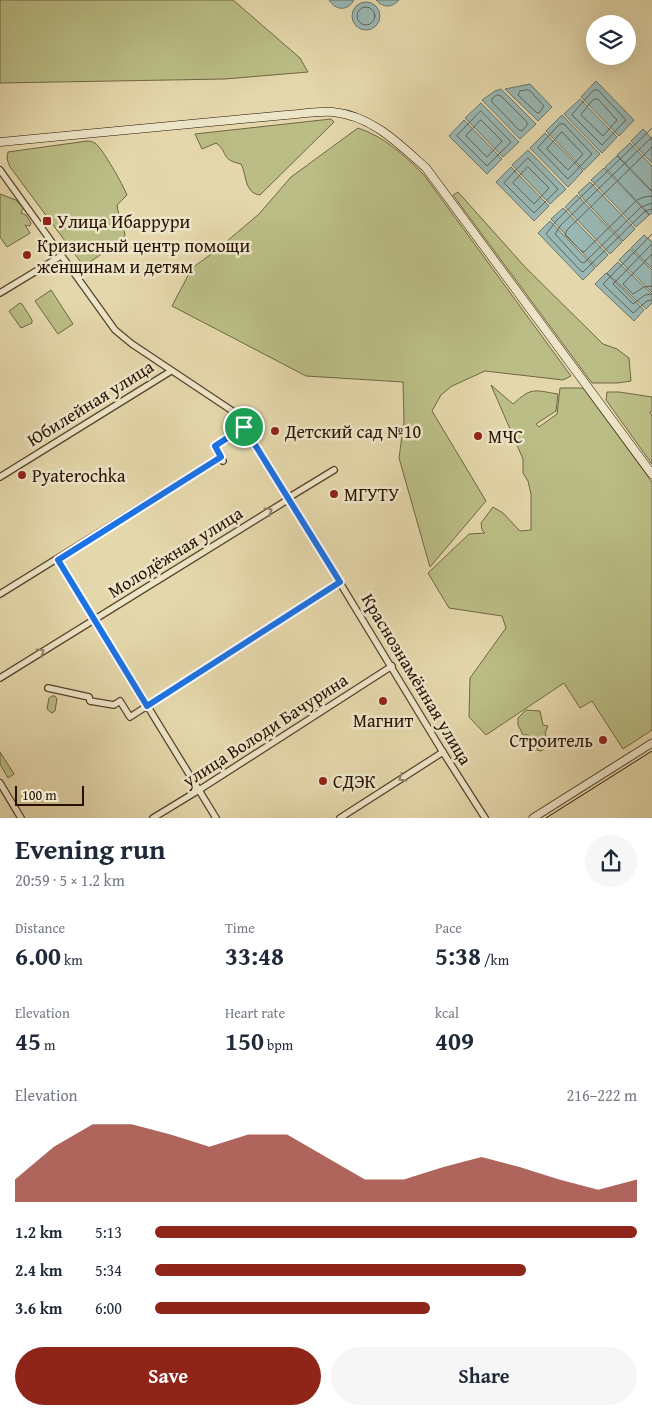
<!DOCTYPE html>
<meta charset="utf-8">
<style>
:root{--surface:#fff;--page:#f6f6f7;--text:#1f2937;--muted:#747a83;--accent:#8f2418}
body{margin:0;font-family:"Gentium Book Plus",serif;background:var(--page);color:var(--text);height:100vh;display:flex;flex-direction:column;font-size:19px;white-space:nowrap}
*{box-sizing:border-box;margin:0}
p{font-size:16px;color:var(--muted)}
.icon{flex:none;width:28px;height:28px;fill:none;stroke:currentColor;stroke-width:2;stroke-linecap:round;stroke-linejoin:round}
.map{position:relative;height:818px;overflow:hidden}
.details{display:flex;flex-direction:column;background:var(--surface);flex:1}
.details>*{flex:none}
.tools{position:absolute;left:586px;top:15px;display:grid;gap:10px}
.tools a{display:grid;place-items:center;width:50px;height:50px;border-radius:50%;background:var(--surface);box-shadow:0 5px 20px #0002;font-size:25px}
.scale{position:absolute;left:15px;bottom:12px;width:69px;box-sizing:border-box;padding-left:5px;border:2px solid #261000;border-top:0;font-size:14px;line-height:18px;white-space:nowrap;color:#261000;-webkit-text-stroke:4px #ede5c8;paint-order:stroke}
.pin{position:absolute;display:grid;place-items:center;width:42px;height:42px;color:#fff;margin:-21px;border:2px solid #fff;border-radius:50%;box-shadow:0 1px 5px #0007}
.round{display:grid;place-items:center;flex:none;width:52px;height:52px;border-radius:26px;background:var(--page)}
.headline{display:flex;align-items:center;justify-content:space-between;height:85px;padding:0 15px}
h1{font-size:28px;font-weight:700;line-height:38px}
.stats{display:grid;grid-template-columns:repeat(3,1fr);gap:8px;height:85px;padding:5px 15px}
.stats div{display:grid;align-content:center}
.stats b{font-size:25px;font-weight:700}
.stats small{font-size:14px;font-weight:400}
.stats p{font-size:14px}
.chart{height:140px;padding:10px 15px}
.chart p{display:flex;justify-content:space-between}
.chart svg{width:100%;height:90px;margin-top:5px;fill:var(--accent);opacity:.7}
.cta{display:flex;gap:10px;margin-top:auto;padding:10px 15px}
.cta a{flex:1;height:58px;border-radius:30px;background:var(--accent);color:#fff;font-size:20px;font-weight:700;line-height:58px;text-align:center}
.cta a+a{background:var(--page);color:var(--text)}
ul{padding:0 15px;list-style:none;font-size:16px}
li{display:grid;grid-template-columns:80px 60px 1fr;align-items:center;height:38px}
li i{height:12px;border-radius:6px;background:var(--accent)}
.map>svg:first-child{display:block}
.green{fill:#babd85;stroke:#706642}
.water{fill:#99b7b3;stroke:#6b746b}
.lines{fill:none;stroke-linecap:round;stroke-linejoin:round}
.shore{stroke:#60645a;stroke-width:1}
.minor-casing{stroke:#56422b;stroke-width:8}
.tertiary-casing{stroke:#56422b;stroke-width:9}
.secondary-casing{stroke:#261000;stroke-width:9}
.minor{stroke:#ede5c8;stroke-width:5.5}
.tertiary{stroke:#ede5c8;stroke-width:7}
.secondary{stroke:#ede5c8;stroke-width:8}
.tram{stroke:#261000;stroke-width:1}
.oneway{stroke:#93856e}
.route-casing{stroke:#fff;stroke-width:10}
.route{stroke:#1a73e8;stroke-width:6}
.poi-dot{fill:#8f2418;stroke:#ede5c8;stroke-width:2}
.labels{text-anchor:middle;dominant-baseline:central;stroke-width:5;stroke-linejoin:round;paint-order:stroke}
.poi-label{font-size:18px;fill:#261000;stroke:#ede5c8;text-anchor:start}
.street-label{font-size:18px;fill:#261000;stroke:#ede5c8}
</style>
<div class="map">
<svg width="652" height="818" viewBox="0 0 652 818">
<rect width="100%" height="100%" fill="#e4d7ab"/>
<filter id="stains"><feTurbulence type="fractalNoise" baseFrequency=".004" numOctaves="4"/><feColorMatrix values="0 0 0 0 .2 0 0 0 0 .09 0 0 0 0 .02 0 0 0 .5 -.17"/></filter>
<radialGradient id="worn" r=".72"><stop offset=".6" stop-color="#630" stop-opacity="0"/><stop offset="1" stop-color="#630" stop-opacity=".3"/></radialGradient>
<g class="green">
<path d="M0,0H233L300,58L308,72L225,79L0,83Z"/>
<path d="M331,119L334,122L260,195C244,193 247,175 241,164C219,159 229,152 216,143L202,149L195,134Z"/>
<path d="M358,128C385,137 404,155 424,175L571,376L563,380L485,371L452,386L441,395L432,411L486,501L430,567L399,458L404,421L403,382L306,376L172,306L192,268L213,253L259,214L291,177Z"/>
<path d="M87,141C90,141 93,142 95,143C103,149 123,185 127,195L117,205C118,216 126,232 125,238L87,264L83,265L10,167L7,159L8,152Z"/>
<path d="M458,192L525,267L603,344L617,349L629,358L631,381L617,383H592L453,195Z"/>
<path d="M0,194L16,200L23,208L21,213L26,215L31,223L30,226L25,225L30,233L27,235L7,247L0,237Z"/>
<path d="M51,290L73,324L58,334L35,301Z"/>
<path d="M20,303L22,304L32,320V323L21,328L9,311Z"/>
<path d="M491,385L513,404C532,387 533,390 558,394L556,411L536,424L539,427L557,414L560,388H583L652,482V730L623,749L592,701L580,708L564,683L486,735L469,717L470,678L506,628L502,616L449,608L428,573L469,534L485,533L482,530L481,523L493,507L503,513L520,531L531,530V494L528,481L523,473V459Z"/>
<path d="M607,392H619L652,397V411L650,412L652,416V464L606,400Z"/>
<path d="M52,696H55L57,699L55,711L52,713L47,709L49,698Z"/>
<path d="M526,710L540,711L543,725L548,726L545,733L548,741L544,749L541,751L537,750V744L532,743L528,735H523L518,725V718Z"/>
<path d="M0,752L14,774L8,778L0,764Z"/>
</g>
<g class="water">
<path d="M329,0H354C348,11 336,11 329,0Z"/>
<path d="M376,0H399C392,8 383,8 376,0Z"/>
<circle cx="366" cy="16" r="14"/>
<path d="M596,81L634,120L619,136L581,97Z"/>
<path d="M530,84L552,107L538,121L505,89Z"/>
<path d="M501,89L536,124L520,139L482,100L495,91Z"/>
<path d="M580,99L617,137L602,153L564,114Z"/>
<path d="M481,103L519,142L503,157L465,118Z"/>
<path d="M562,115L600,154L584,170L546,131Z"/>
<path d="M464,120L502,159L487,174L449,136Z"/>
<path d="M643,129L652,139V163L631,141Z"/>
<path d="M545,133L583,171L568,187L530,148Z"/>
<path d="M630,143L652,166V191L617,155Z"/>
<path d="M528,150L566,189L550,204L512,165Z"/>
<path d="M617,156L652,192V213L650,215L605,167Z"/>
<path d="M511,167L549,206L534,221L496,182Z"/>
<path d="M604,168L649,215L636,227L591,180Z"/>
<path d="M590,182L635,229L623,241L578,193Z"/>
<path d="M577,195L622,242L610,254L565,207Z"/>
<path d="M563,208L608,255L596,267L551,219Z"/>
<path d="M550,221L595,268L583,280L538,233Z"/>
<path d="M644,235L652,242V268L631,248Z"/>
<path d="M630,249L652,270V292L619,260Z"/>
<path d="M618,262L652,294V303L646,309L607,273Z"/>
<path d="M606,273L644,310L634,321L595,284Z"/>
</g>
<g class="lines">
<g class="shore">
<circle cx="366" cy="16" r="9"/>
<path d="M529,90L544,106L539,113H537L518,95L520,91Z"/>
<path d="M594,90H598L626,120L602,145L572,115Z"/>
<path d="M497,95L501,96L527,122V125L522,131L519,130L492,102V99Z"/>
<path d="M594,99H598L617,120L603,136L581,115Z"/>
<path d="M481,111L511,142L487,166L457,136Z"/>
<path d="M481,120L502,141L487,157L466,136Z"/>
<path d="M560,124H564L592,154L568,179L538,148Z"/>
<path d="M652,128L556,221L546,234L581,271L583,272L645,211L652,209"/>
<path d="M562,132L583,154L568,170L547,149Z"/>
<path d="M652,137L561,225L555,234L581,262L584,263L641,207L652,203"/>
<path d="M652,147L567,230L565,235L581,251L584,252L637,200L644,197L652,196"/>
<path d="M528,158L558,189L534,213L504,183Z"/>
<path d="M528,167L549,188L534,204L513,183Z"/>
<path d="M652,234L603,284L633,313L647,301L652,300"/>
<path d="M652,244L613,284L633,304L645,295L652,294"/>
<path d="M652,254L623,284L633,294L644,287L652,286"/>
</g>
<g class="minor-casing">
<g id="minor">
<path d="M0,170L115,330L132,344L234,412L289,499L441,749L485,818"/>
<path d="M0,293L61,256"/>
<path d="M223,461L215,446L244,427"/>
<path d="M0,477L171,371"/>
<path d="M288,498L334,470"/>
<path d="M58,560L216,818"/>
<path d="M0,594L221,457"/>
<path d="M0,678L289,499"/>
<path d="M48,688L89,697L90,701L114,705L120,701L130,717L340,582"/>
<path d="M0,783L21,818"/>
<path d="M153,818L199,790L392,666"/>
<path d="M340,818L443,752"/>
</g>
</g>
<g class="tertiary-casing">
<path id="tertiary" d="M533,818L652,743"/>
</g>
<g class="secondary-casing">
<path id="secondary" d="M0,142L286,115C301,114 318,111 333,112C372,116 398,143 426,168L652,474"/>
</g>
<use href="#minor" class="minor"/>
<use href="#tertiary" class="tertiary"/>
<use href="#secondary" class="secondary"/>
<path class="tram" d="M546,818L652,751"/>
</g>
<defs><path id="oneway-chevron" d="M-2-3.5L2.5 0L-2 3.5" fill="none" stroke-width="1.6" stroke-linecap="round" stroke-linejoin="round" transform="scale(1.25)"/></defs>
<g class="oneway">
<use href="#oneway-chevron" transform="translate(269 511) rotate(-32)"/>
<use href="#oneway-chevron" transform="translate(41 652) rotate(-32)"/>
<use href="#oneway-chevron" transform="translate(402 778) rotate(148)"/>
</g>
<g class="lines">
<g class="route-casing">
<path id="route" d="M244,427L340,582L147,706L58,560L221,457L215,446Z"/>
</g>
<use href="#route" class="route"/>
</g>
<g class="poi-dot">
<rect x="42" y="216" width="10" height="10" rx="2.5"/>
<circle cx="27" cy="255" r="5"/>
<circle cx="275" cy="431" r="5"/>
<circle cx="478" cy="436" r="5"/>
<circle cx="22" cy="475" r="5"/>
<circle cx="334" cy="494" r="5"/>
<circle cx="383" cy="701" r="5"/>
<circle cx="603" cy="740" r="5"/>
<circle cx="323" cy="781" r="5"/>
</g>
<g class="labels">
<g class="poi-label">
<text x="57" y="221">Улица Ибаррури</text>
<text x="37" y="245">Кризисный центр помощи<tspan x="37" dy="21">женщинам и детям</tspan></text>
<text x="285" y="431">Детский сад №10</text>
<text x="488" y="436">МЧС</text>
<text x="32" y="475">Pyaterochka</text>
<text x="344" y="494">МГУТУ</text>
<text x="383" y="720" text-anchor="middle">Магнит</text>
<text x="593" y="740" text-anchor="end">Строитель</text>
<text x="333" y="781">СДЭК</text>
</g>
<g class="street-label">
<text transform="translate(90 403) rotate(-32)">Юбилейная улица</text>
<text transform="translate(175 552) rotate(-32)">Молодёжная улица</text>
<text transform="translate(417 679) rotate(59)">Краснознамённая улица</text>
<text transform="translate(265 730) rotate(-33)">улица Володи Бачурина</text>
</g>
</g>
<rect width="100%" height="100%" filter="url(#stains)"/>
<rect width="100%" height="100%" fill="url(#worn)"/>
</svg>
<div class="tools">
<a><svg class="icon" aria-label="layers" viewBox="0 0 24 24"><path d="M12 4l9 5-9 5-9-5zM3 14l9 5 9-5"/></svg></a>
</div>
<div class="scale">100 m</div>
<div class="pin" style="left:244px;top:427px;background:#1e9e55"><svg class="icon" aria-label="arrive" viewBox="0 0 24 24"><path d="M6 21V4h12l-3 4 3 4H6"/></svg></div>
</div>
<section class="details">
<div class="headline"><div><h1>Evening run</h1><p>20:59 · 5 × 1.2 km</p></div><a class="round"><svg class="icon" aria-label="share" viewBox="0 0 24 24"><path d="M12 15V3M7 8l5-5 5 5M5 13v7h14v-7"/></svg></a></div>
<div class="stats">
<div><p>Distance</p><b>6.00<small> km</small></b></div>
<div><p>Time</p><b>33:48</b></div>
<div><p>Pace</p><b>5:38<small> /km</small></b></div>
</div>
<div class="stats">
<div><p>Elevation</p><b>45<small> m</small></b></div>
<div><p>Heart rate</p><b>150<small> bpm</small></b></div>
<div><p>kcal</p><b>409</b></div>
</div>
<div class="chart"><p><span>Elevation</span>216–222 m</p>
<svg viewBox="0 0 160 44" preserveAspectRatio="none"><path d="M0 44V33L10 17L20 6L30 6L40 11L50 17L60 11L70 11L80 22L90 33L100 33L110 27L120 22L130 27L140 33L150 38L160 33V44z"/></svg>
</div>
<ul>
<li><b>1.2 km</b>5:13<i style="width:100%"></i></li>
<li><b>2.4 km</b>5:34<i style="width:77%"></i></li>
<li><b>3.6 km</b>6:00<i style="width:57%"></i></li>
</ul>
<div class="cta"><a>Save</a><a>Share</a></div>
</section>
